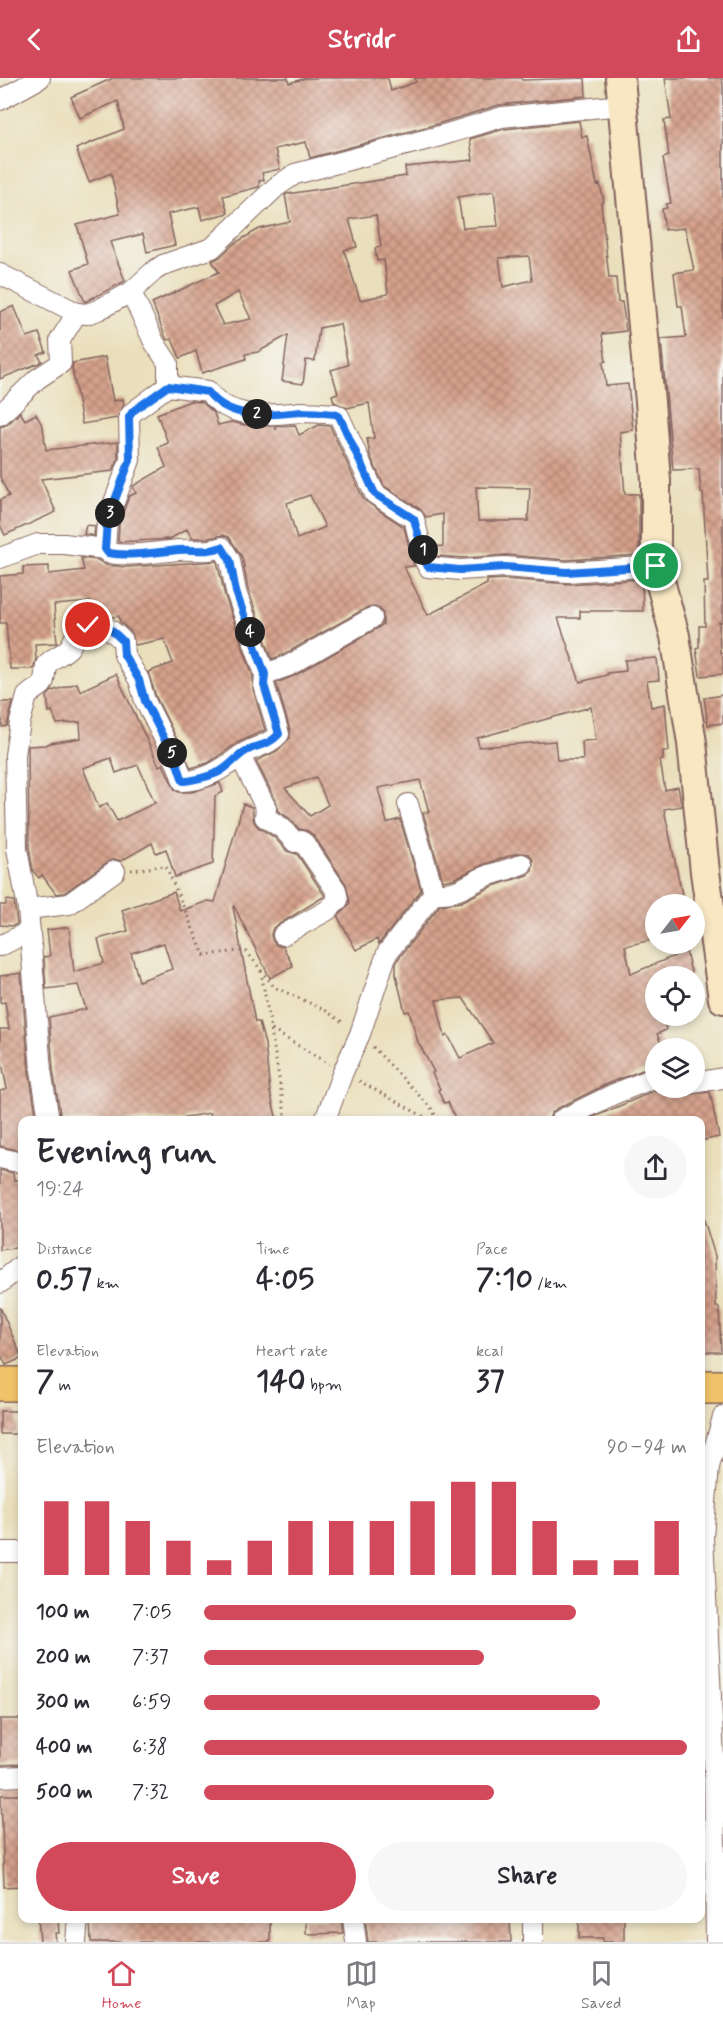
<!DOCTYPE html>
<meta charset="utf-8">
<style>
:root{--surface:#fff;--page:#f7f7f7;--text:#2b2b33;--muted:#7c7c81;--line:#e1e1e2;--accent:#d1495b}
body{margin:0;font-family:Mynerve,sans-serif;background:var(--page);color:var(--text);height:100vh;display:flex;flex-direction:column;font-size:22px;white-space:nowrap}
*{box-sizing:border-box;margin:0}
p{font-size:20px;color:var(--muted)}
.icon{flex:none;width:33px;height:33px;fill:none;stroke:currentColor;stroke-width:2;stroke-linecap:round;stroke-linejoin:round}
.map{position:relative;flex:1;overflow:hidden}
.sheet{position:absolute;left:18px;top:1038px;width:687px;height:807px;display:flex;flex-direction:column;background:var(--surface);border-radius:12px;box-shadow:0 3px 9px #0003}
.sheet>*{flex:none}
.needle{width:39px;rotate:59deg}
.tools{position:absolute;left:645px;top:816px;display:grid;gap:12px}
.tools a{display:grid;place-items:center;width:60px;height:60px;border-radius:50%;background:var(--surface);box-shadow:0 3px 9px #0003;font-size:30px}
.pin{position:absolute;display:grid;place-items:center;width:51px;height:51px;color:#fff;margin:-26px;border:3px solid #fff;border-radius:50%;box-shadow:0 2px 6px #0007}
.km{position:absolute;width:30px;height:30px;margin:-15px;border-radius:50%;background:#222;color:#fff;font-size:16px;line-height:30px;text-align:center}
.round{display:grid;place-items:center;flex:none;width:63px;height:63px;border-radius:32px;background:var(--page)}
.summary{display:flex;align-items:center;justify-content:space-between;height:102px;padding:0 18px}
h1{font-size:33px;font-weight:800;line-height:45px}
.figures{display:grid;grid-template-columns:repeat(3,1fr);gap:9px;height:102px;padding:6px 18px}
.figures div{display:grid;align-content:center}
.figures b{font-size:30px;font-weight:800}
.figures small{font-size:16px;font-weight:400}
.figures p{font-size:16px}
.chart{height:168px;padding:12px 18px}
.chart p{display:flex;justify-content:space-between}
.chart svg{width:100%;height:108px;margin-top:6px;stroke:var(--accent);stroke-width:6}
.cta{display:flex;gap:12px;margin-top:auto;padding:12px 18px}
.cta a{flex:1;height:69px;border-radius:36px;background:var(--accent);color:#fff;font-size:24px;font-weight:800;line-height:69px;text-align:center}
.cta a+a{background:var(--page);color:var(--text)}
ul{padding:0 18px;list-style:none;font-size:20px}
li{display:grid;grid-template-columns:96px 72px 1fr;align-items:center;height:45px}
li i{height:15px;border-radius:8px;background:var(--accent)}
header{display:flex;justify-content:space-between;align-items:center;height:78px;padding:0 18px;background:var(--accent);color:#fff;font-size:27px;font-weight:800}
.tabs{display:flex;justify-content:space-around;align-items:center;height:84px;border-top:2px solid var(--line);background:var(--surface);font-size:16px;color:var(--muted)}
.tabs a{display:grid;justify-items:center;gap:3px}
.tabs .on{color:var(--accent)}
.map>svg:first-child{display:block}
.building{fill:url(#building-cross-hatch);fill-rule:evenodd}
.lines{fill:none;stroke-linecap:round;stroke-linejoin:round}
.street-casing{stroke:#82625d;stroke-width:22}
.secondary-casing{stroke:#82625d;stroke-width:32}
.highway-casing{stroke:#82625d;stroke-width:36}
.path{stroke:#82625d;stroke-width:3;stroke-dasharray:1.5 4.5;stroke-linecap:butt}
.street{stroke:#fff;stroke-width:20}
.secondary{stroke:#f9e7c3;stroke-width:28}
.highway{stroke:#f0c369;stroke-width:33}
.route-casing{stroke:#fff;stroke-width:12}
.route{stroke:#1a73e8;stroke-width:8}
</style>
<header><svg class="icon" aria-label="back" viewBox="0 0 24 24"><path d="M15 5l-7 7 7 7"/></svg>Stridr<svg class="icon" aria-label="share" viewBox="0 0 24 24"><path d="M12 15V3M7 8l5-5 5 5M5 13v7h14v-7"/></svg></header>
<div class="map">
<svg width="723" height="1864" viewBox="0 0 723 1864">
<defs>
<pattern id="building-cross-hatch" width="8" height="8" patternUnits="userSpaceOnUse" patternTransform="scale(1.5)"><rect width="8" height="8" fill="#d5a18b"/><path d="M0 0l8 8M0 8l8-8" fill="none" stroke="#af8372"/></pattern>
</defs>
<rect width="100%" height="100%" fill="#f6f6f2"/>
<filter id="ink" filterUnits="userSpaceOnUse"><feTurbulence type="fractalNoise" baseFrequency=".0167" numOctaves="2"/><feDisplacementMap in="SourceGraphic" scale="12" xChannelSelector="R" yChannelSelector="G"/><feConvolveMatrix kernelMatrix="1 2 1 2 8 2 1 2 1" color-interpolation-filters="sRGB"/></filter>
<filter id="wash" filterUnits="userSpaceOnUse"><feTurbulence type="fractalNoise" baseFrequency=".008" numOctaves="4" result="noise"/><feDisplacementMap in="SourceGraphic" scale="24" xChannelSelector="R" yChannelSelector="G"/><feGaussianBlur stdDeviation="1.35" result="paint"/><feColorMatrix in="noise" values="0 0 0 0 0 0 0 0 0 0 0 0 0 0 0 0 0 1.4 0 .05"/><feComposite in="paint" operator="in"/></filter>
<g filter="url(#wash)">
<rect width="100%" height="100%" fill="#eadfbb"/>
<g id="blocks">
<g class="building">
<path d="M113,0H288L289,5L306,0H388L391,13L416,4L415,0H521L522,2L585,0L586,18L499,27L437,46L310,80L306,64L275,71L280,91L262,95L264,102L259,103V109L223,118L228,135L202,142L199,129L168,136L175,167L147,174L143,156L110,164L125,203L85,224L72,192L88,186L77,147L120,136L111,95L89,104L76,71L124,51L118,23L80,40L71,19Z"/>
<path d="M665,0H722L723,7V544H719L720,575H723V596L700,598L696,570L699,569V548H705L704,504H708L703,415H701L699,391L673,392L661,261L686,259L682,228H678L674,195L694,192L685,150L665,152L662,131L667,130L666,126L671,125L663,80L669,78L664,42L671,41Z"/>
<path d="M579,43L582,59L587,58L597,107L600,106L604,124L601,125L609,200H616L618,224H622L624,237L626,253L602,256L606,283L603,284L606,308L628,306L633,352L620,354L625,416H639V477L567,482L506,477L465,480L436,478L434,469L443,468V436L426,439L420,431L384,408L370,377L367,361L374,360L369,325L347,330L334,324L332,317L338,315L331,292L348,287L340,246L319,250L315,283L306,282L303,306L282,303L288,257L258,274L245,276L246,281L202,295L196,273L180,280L172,261L167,262L165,258L152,225L219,194L212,183L220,179L235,165L259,151L290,144L285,117L287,116L406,98L405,89L473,82L470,61L504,51ZM494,113L498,148L463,150L458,119ZM376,137L381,169L375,170L377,183L384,182L388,216L360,222L344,172L357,169L349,141ZM529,178L532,202L503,209L499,180ZM238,214L251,241L223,247L214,228ZM476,409L530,410L528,443H478Z"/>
<path d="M14,228L27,259L39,255L46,274L38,277L42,283L39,285L0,301V234Z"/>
<path d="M105,279L113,323L123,321L124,326L117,340L82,346L72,290L73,285Z"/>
<path d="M190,323L202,324L214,335L218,347L231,344L250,348H275L276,352V348L295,347L299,357L319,347L330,348L364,422L404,449L414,488L404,489L428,537L487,506V502L505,501L568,506L642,501L643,533H580V540H558L580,604L607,597V595L626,593L625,582L657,580L659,602L647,603L651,629L665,626L669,673H663V682H660L665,712L678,709L682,728L664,731L684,826H656V861L625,868L631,896L686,873L692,898H656V938H688V943L665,948L666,952L657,956L663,970H656V987L609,1005L556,1031L551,1036L549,1042H456L448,1024L444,1025L438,1012L440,1011L432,995L434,994L418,964L409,933L405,934L396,897V886L398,881L440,827L461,824L493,808L527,797L532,793L533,782L529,776L518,775L485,786L453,801L443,803L423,735L429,734L420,702L378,710L387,745L400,741L421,812L379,866L377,861L356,872L338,839L350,825L346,806L314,758L308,753L299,751L289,740L278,733L277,725L256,683L277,673L290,660V652L276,605L294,598L378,550L383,546V535L378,529L366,530L283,577L272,581L248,511L242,479L229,459L223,457L209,460H192L187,451L170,461L118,464L119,446L129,418L136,415L133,408L166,389L158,369L168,365L157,336ZM310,417L325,449L297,461L287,425ZM591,629L596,662L582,663L583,682H557L555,663L479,669L477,660ZM316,699L328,727L310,738L285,710ZM463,920L493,965L460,980L448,957L445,959L436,922Z"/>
<path d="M20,334L25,342L36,336L43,349L46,372L118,364V380L113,393L41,401L56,434L5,457L0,447V422L9,418L0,399V349L8,346Z"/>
<path d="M86,447L95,448L94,458L84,456Z"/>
<path d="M81,480L98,482L106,487L126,489L217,483L225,518L253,598V611L265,652L239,664L208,685L191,690L156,619L148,594L173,585L164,561L135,567L132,555L120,544L119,538L113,539L105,536L92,534L90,524L54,527L57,565L35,566L36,581L33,591H10L6,545H0V498L23,496V489L49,488V496L84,492Z"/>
<path d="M116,596L159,688L163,686L175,712L179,714H192L220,705L223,714L215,718L213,786L175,799L166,771L156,775L152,765L121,783L114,781L109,783L64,815L56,816L42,797L39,800L33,793L29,770L28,668L46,667L50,665L81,660L80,644L57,646L52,633L49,634L47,618L52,613L77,605L80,613ZM111,680L116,695L138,687L155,725L117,743L107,725L99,730L83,690Z"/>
<path d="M723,617V645L708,647L704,620Z"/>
<path d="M0,624H13L7,648L2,649V642L0,643Z"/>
<path d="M243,726L252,729L254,744L258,749L274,759L287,773L297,776L325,818L273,850L271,856L272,862L276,867L283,869L293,888L270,900L234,828L233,829L255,944H259L265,966L270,1014L277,1042H213L210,1035L185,1039L186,1042H61L53,991L49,939L86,931L78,907L46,911L44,879L50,878L47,852L69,849L74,894L104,885L98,861L128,853L122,832L174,814L180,833L208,823L215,824ZM164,865L172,891L139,903L131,875Z"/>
<path d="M6,822L14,823L17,846L13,848L0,847V827H6Z"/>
<path d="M21,895L29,993L37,1042H22V1071L17,1072L0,1068V1013L7,1011L2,985L0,986V951H9L5,924L0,925V898Z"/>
<path d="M661,1010H683L684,1014L690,1016L710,1014L719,1059L700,1063V1042H587Z"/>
<path d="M0,1092L13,1095L14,1102H21L22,1143H19L22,1169L0,1172Z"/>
<path d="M704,1142L715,1178L716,1229H719L721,1274H700V1143Z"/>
<path d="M0,1229L22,1280L6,1287L0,1275Z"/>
<path d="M0,1333H17L18,1356H0Z"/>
<path d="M0,1641H22V1686L0,1687Z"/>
<path d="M1,1717H22V1808L4,1809Z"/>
<path d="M38,1840H58L59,1855H55L56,1864H40Z"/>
<path d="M109,1840H270V1864H91L90,1843Z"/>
<path d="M306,1840H341L343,1855L306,1856Z"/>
<path d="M365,1840H510L511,1864H368Z"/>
<path d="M579,1840H624V1864H603V1860H579Z"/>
</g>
</g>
</g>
<g filter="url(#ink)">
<use href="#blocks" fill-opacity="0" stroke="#82625d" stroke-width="1.5"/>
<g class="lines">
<g class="street-casing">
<g id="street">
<path d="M0,22L40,0"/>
<path d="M0,196L77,235L87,236L98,232L131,214L154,193L163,187L212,170L276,109L295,96L440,58L502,39L622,27"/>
<path d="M131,214L154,264L168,285V308"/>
<path d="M0,337L37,301L61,285L60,262L77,235"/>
<path d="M105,471L108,475C131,479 156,474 179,472C195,471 206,475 222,469L230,482L236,514L265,596"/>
<path d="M0,480L38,466H64L105,471L107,443L130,382L129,339L133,334L168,308L208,313C230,343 269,337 301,334C312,334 324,335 335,336L339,338L375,416L414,441L425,483L428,489L460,492L505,489L567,494L656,488"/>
<path d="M434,815C461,817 467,805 489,797C500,794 511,791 522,786"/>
<path d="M28,831L69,826L115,793"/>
<path d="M283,857L328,832L338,822L336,812L304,765L301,763L295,764L282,750L265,739L266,730L240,678C252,668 268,669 279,656L264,607L265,596L288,588L372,540"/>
<path d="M0,868L30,853"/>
<path d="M694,1005L723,1000"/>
<path d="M49,1042L41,992L28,831L17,771L15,677L20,644L27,618C45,603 43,613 46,587C52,580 62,577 69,570C73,565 74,558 79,553C93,536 111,551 123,563L124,577L139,602L145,623L178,688L183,703C204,703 223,691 240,678"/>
<path d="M325,1042L343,994L360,956L387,875L434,815L408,726"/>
<path d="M561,1042L614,1016L656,999"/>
<path d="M0,1080L22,1085"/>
<path d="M0,1205L22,1187"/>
<path d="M0,1474H22"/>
<path d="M0,1699L22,1698"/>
<path d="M353,1840L356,1864"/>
<path d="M76,1864L78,1840"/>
<path d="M533,1864V1840"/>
<path d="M716,1864L714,1681L703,1459L709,1389L723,1339"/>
</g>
</g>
<g class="secondary-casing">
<path id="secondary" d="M620,0L650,324L656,402V488L675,558L692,665L705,794L723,921"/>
</g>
<g class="highway-casing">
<g id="highway">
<path d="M0,1306H22"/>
<path d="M700,1309H723"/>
</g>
</g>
<g class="path">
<path d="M131,792L166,788L204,877L239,873L247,874L274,909L325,932L345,946"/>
<path d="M261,893L286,1042"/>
<path d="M272,952L329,986"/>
<path d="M373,969L431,1030L438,1042"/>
<path d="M359,1003L430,1042"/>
</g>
<use href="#street" class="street"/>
<use href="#secondary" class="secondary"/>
<use href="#highway" class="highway"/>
</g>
</g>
<g class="lines" filter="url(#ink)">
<g class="route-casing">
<path id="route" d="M88,547C104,544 112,552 123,563L124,577L139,602L145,623L178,688L183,703C192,703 210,698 219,694C229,689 236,679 246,673C258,666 267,669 279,656L264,607L265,596L236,514L230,482L222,469C206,475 195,471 179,472C156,474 131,479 108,475L105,471L107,443L130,382L129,339L133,333L168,308L208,314C230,343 269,337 301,334C312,334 324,335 335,336L339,338L375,416L414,441L425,483L428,489L460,492L505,489L567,494L656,488"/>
</g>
<use href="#route" class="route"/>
</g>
</svg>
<div class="tools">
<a><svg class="needle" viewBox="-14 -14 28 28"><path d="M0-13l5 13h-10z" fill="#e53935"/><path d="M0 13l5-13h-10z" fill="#7c7c81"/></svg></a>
<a><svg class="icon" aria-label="locate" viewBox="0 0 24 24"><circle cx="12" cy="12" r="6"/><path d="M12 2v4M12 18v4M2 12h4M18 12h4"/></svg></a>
<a><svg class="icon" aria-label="layers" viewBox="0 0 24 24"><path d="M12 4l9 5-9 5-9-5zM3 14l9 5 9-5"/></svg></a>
</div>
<div class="pin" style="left:656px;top:488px;background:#1e9e55"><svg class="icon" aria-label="arrive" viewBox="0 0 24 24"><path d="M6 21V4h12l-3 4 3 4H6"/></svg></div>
<div class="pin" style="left:88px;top:547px;background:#d93025"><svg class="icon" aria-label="check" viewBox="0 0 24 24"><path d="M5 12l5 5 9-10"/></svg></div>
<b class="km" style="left:423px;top:472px">1</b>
<b class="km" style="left:257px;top:336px">2</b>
<b class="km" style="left:110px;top:435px">3</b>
<b class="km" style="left:250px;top:554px">4</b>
<b class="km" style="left:172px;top:675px">5</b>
<section class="sheet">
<div class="summary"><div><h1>Evening run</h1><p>19:24</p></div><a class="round"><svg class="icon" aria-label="share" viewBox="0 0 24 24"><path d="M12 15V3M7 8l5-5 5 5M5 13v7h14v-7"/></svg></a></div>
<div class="figures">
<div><p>Distance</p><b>0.57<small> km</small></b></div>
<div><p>Time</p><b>4:05</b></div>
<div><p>Pace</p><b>7:10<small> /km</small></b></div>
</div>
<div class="figures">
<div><p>Elevation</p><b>7<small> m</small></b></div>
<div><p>Heart rate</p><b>140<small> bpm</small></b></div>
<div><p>kcal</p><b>37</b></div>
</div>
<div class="chart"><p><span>Elevation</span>90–94 m</p>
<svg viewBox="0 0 160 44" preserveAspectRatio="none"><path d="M5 44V14M15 44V14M25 44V22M35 44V30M45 44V38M55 44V30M65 44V22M75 44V22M85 44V22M95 44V14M105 44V6M115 44V6M125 44V22M135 44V38M145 44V38M155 44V22"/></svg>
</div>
<ul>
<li><b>100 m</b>7:05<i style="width:77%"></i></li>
<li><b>200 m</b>7:37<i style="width:58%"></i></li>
<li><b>300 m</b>6:59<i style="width:82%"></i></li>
<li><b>400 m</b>6:38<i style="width:100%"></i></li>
<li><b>500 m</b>7:32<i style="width:60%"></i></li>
</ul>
<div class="cta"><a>Save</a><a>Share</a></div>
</section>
</div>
<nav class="tabs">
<a class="on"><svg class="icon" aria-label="home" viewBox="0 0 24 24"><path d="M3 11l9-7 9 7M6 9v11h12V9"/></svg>Home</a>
<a><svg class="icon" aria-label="map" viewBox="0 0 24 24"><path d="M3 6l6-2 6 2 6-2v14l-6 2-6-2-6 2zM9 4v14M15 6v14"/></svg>Map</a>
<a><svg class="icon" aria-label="saved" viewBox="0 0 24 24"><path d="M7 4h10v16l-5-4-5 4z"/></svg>Saved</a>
</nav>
